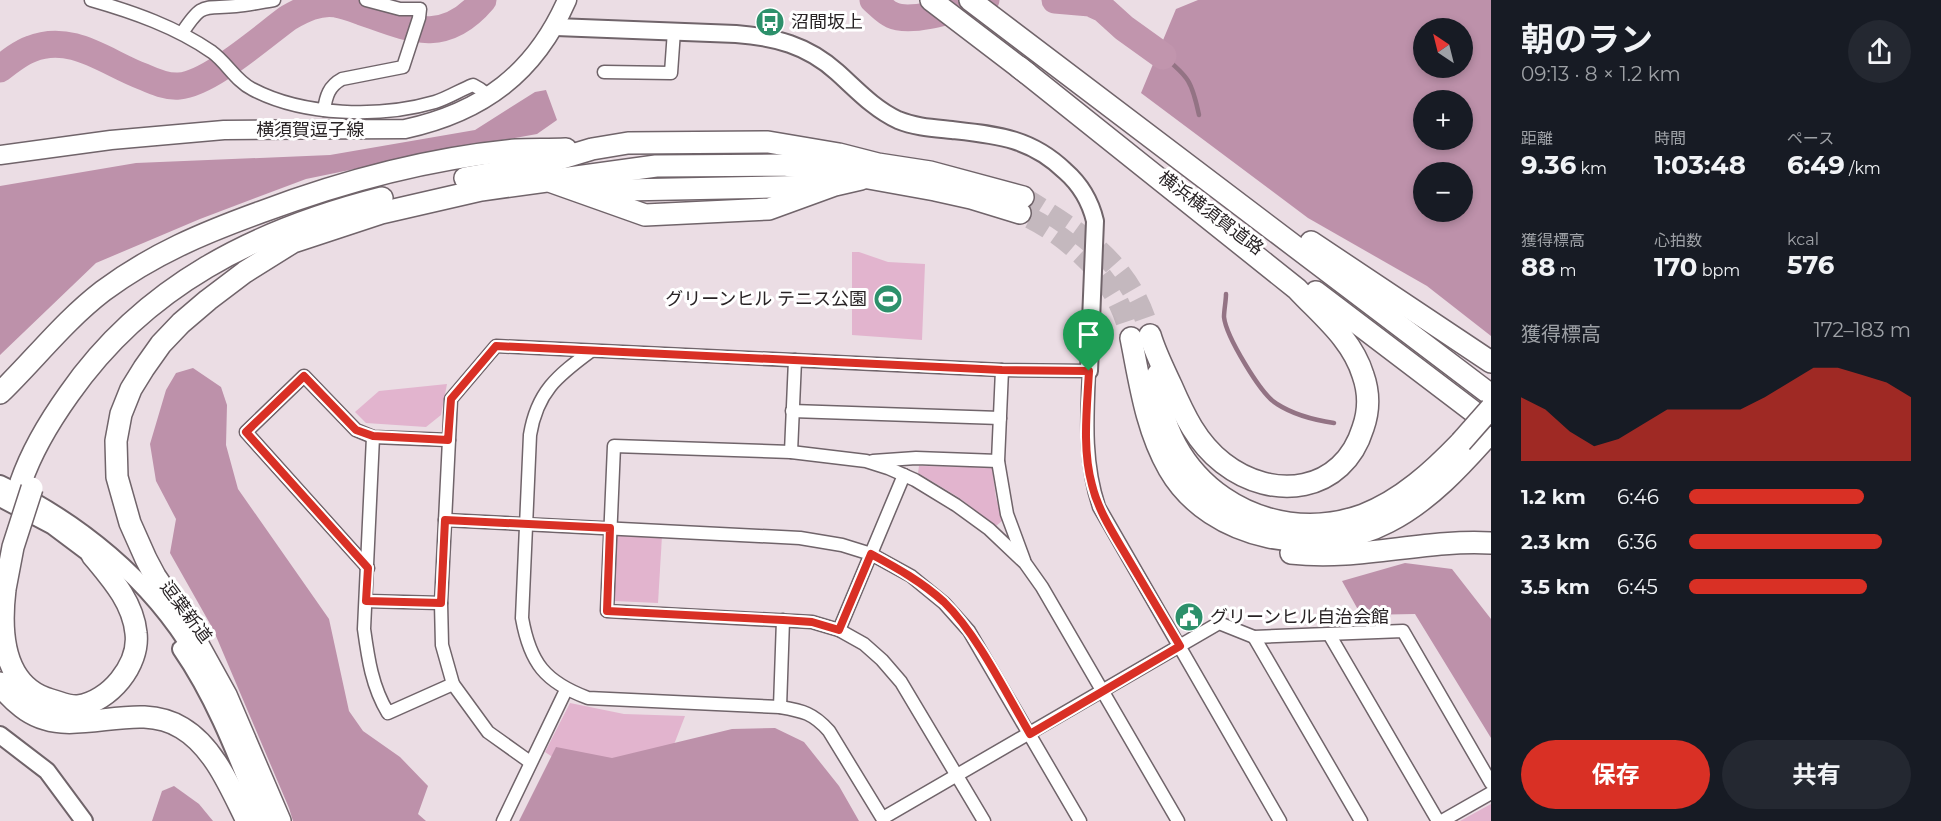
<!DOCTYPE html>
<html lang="ja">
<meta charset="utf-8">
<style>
:root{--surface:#171b24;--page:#242831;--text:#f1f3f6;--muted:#9ea1a6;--accent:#d93025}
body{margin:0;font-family:Montserrat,"Noto Sans JP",sans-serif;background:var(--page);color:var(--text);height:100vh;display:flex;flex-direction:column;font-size:22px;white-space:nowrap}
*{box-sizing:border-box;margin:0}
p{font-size:20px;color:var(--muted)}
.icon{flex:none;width:33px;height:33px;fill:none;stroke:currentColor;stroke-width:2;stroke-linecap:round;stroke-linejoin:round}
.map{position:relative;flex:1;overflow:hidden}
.sheet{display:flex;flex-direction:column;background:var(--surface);width:450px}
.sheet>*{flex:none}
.needle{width:39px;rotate:325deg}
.controls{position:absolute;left:1413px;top:18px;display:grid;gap:12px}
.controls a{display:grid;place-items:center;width:60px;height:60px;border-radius:50%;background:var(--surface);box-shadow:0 3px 9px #0003;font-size:30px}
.pin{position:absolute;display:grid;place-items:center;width:51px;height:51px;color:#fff;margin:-62px -26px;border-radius:50% 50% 50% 0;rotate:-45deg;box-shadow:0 0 6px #0007}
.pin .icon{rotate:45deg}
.round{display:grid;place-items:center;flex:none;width:63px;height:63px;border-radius:32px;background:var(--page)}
.summary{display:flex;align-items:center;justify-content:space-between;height:102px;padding:0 30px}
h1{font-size:33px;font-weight:700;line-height:45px}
.figures{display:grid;grid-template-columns:repeat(3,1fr);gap:9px;height:102px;padding:6px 30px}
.figures div{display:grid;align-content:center}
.figures b{font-size:26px;font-weight:700}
.figures small{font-size:16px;font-weight:400}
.figures p{font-size:16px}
.chart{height:168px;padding:12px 30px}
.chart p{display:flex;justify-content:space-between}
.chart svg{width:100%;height:108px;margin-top:6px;fill:var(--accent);opacity:.7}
.action{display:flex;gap:12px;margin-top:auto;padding:12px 30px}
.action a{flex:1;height:69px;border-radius:36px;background:var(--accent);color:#fff;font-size:24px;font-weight:700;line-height:69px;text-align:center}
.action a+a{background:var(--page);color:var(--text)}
ul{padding:0 30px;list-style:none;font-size:20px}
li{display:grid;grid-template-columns:96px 72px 1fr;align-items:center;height:45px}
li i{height:15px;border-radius:8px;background:var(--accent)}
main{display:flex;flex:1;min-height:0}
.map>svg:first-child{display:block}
.green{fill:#e2b4ce}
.forest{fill:#bd91aa;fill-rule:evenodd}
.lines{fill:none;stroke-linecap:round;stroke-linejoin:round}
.stream{stroke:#937384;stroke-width:4.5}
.river{stroke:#c195ad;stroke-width:27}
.highway-tunnel{stroke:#c4b8be;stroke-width:21;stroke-dasharray:21 10;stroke-linecap:butt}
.street-casing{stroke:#70646a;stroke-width:15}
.secondary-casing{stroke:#70646a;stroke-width:20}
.primary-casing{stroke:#70646a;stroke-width:21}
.highway-casing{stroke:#70646a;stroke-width:24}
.street{stroke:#fff;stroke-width:12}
.secondary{stroke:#fff;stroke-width:16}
.primary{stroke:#fff;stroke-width:18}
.highway{stroke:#fff;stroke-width:21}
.highway-bridge-casing{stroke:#70646a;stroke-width:24;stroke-linecap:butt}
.highway-bridge{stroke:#fff;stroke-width:21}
.route-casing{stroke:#fff;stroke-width:12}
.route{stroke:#d93025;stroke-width:8}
.labels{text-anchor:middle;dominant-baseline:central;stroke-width:6;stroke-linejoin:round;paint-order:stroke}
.poi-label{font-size:18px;fill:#282325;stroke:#fff;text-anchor:start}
.street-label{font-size:18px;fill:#282325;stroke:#fff}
</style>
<main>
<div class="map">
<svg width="1491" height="821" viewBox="0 0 1491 821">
<rect width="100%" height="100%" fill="#ebdde4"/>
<g class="green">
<path d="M852,252H859L888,262L925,264L922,340L852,335Z"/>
<path d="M447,384L441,415L426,427L366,423L355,412L379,391Z"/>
<path d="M919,466L992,467L996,498L1003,520L996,526L958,497L918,473Z"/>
<path d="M617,534L662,536L658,603L614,601Z"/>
<path d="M570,703L624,714L685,716L668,760L575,772L545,752Z"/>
<path d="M1491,804V821H1460Z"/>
</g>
<g class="forest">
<path d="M1198,0H1491V336L1427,286L1308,218L1141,93L1176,9ZM1462,28V68H1424V28ZM1462,100V140H1424V100ZM1462,172V212H1424V172Z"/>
<path d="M546,90L557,120L537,134L437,152L306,179L200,219L96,263L0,355V186L136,163L330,155L475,130L535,92Z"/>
<path d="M193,368L221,387L227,405L226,445L238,489L329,619L349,711L363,731L400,757L428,786L418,814L426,821H293L289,808L213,629L170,553L176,519L156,481L150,444L166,390L176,373Z"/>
<path d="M1405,563L1452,569L1491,619V738L1415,614L1361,615L1342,581Z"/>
<path d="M775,728L804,742L839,786L859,821H519L556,747L612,758L732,729Z"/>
<path d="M174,786L199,804L213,821H152L162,791Z"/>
</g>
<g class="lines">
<g class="stream">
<path d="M1163,56C1189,77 1192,82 1199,115"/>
<path d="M1226,294C1226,301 1224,310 1224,317C1226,336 1261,395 1277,404C1294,415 1314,420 1334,423"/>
</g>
<g class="river">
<path d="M873,0C879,5 885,12 892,15C913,25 964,6 986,0"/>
<path d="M1055,0L1090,3L1103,9L1124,28L1163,56"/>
<path d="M0,69C10,61 20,53 31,49C72,32 108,64 144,77C155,82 167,87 179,86C209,84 262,37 288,18C302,10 319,1 336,4C344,5 354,9 362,12C410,29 444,46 483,0"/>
</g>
<g class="highway-tunnel">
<path d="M1023,197C1081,233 1132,263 1150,335"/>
<path d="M1030,218C1062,234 1096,264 1114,294C1122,308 1127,323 1131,338"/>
</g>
<g class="street-casing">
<g id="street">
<path d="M91,0C133,12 176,27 212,52C227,63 236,81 252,89C303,116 380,118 435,102C448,98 460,90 473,85L480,89L489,96"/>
<path d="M182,33C203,1 203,9 236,6C249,5 261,2 274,0"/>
<path d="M604,72L671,73L674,31"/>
<path d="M324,110C326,96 329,86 342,79L403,67L419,18L420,9H400L366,0"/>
<path d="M591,351C557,376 537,392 530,435L522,618C530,663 545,682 588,698L780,707C803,711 813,713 829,731L884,821"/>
<path d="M1002,370L998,461L1007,514L1024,560"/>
<path d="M792,411L1000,418"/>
<path d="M373,437L364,629C368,658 372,687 388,713L453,684"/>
<path d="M791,452L795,360"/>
<path d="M873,461L916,458L998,461"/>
<path d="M445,520L800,538L842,545L871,554L911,576L944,603L969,631L1080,821"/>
<path d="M368,568L246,432L304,376L356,430L373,437L449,440"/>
<path d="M366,601L441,603"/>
<path d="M839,630L904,475"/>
<path d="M1329,634L1438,821"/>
<path d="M1254,637L1361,821"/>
<path d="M780,707L783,620"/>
<path d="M530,762L488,732L453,684L442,645L441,603L451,399L496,346L1002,370L1089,371C1087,418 1084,462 1099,507L1280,821"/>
<path d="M883,818L1219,623L1254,637L1403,631L1491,783"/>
<path d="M503,821L566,690"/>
<path d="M984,821L901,682L882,660L864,644L839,630L812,622L607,611L614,446L791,452L866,461L888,468L915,480L956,505L989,529L1025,563L1042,587L1178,821"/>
<path d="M1442,821L1491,793"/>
</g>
</g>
<g class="secondary-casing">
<g id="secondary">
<path d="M556,27L736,34C775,37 807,45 837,72C856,89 874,109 898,120C915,127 933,128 952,130C997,135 1031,138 1065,171C1081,185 1090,200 1095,221L1089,371"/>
<path d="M0,484C78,521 150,579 195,655"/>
<path d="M0,498L53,526L101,562"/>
<path d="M181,649C217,701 239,762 263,821"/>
<path d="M0,735L47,771L84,821"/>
</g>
</g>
<g class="primary-casing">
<path id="primary" d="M0,155L111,140L224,130L405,129C483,112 535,73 567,0"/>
</g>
<g class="highway-casing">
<g id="highway">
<path d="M931,0L1028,74"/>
<path d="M970,0L1491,395"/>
<path d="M1019,67L1297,289C1322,316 1352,339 1363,375C1369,392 1369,411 1363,428C1343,493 1273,502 1223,463C1197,443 1184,415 1171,385C1163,368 1155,352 1150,335"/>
<path d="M465,178L539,165L592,149L628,143L768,142L839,154L878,164L930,172L1023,197"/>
<path d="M552,182L645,215L769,209L835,185L861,179"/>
<path d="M585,182L624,190L820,186"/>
<path d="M1311,242L1491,362"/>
<path d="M1316,292L1491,425"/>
<path d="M1131,338C1140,383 1146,429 1169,469C1211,542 1318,559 1388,522C1429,501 1461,466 1491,432"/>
<path d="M1158,374C1158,480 1264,551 1363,515C1402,500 1433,471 1461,442"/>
<path d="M0,393C35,359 64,321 103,291C153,254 203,233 261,212C341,182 430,158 516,150C532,149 549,150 566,149"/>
<path d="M21,482C32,450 49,422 69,394C145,285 256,230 382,198"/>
<path d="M1291,553C1359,561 1424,539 1491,543"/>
<path d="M5,589C0,631 2,687 51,700C59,702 69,707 78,706C109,702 140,665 136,633C133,602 111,578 92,555"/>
<path d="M0,683C5,693 13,700 22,707C70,745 132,697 182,728C214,747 231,789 247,821"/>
<path d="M280,821L226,695L184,619L155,576L146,559L130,523L117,477L116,441L121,414L131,389L144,368L161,344L181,323L208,300L245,272L293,242L381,213L481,190L656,166L783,165L813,168L935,190L971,198L1020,213"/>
</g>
</g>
<use href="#street" class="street"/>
<use href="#secondary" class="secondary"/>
<use href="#primary" class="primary"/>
<use href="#highway" class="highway"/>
<g class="highway-bridge-casing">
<g id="highway-bridge">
<path d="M1461,442L1491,408"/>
<path d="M5,589L13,547L32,488"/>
</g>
</g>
<use href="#highway-bridge" class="highway-bridge"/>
</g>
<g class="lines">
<g class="route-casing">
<path id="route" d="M496,346L1002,370L1089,371C1087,408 1082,449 1092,485C1098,510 1113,533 1126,555C1144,585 1162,616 1180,646L1030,734C1006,693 977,634 944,602C922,582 897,568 871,554L839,630L812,622L783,620L607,611L610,528L445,520L441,603L366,601L368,568L246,432L304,376L356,430L373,436L448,440L451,399Z"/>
</g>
<use href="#route" class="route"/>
</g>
<defs>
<g id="bus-disc" transform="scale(1.5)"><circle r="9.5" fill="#2d906b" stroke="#fff"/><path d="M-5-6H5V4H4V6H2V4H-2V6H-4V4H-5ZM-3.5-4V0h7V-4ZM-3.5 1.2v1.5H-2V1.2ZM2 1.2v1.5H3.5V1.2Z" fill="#fff"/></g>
<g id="stadium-disc" transform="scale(1.5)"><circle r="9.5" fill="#2d906b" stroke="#fff"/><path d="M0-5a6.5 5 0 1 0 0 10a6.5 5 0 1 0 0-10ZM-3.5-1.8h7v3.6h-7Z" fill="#fff"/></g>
<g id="civic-disc" transform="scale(1.5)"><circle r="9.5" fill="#2d906b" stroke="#fff"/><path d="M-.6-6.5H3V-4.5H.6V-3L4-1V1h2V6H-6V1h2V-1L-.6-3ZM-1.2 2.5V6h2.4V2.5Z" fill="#fff"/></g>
</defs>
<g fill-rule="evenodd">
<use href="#bus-disc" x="770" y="22"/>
<use href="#stadium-disc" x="888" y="299"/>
<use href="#civic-disc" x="1189" y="617"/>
</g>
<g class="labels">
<g class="poi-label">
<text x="791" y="22">沼間坂上</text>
<text x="867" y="299" text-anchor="end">グリーンヒル テニス公園</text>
<text x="1210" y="617">グリーンヒル自治会館</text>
</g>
<g class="street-label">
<text x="310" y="130">横須賀逗子線</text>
<text transform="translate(1211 213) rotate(37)">横浜横須賀道路</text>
<text transform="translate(186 612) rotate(53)">逗葉新道</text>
</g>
</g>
</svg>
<div class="controls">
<a><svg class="needle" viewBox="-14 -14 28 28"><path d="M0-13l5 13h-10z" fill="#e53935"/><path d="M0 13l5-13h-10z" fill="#9ea1a6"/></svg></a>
<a>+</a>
<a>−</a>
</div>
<div class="pin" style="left:1089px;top:371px;background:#1e9e55"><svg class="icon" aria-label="arrive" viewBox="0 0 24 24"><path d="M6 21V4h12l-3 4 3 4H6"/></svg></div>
</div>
<section class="sheet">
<div class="summary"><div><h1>朝のラン</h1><p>09:13 · 8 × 1.2 km</p></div><a class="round"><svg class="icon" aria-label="share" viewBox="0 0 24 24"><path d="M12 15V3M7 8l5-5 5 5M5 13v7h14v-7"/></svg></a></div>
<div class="figures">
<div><p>距離</p><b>9.36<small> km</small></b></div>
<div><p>時間</p><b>1:03:48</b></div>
<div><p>ペース</p><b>6:49<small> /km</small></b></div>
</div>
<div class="figures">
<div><p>獲得標高</p><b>88<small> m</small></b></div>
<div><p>心拍数</p><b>170<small> bpm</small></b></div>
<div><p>kcal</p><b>576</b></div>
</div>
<div class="chart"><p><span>獲得標高</span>172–183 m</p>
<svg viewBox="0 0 160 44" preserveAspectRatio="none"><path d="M0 44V18L10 23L20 32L30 38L40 35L50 29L60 23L70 23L80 23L90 23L100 18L110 12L120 6L130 6L140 9L150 12L160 18V44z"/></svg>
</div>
<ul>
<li><b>1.2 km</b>6:46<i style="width:79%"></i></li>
<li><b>2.3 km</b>6:36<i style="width:87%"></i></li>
<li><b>3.5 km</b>6:45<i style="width:80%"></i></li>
</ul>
<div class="action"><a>保存</a><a>共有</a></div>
</section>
</main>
